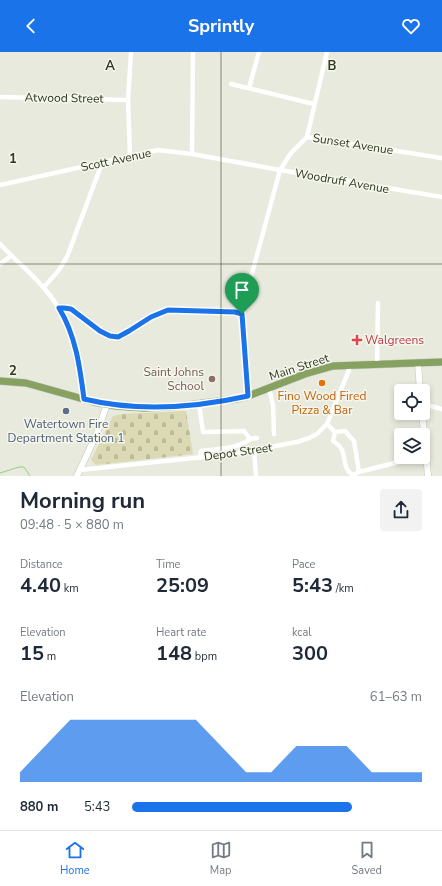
<!DOCTYPE html>
<meta charset="utf-8">
<style>
:root{--surface:#fff;--page:#f2f2f3;--text:#1f2937;--muted:#747a83;--line:#e0e1e3;--accent:#1a73e8}
body{margin:0;font-family:"Nunito Sans",sans-serif;background:var(--page);color:var(--text);height:100vh;display:flex;flex-direction:column;font-size:15px;white-space:nowrap}
*{box-sizing:border-box;margin:0}
p{font-size:13px;color:var(--muted)}
.icon{flex:none;width:22px;height:22px;fill:none;stroke:currentColor;stroke-width:2;stroke-linecap:round;stroke-linejoin:round}
.map{position:relative;height:424px;overflow:hidden}
.side{display:flex;flex-direction:column;background:var(--surface);flex:1}
.side>*{flex:none}
.fabs{position:absolute;left:394px;top:332px;display:grid;gap:8px}
.fabs a{display:grid;place-items:center;width:36px;height:36px;border-radius:4px;background:var(--surface);box-shadow:0 2px 6px #0003;font-size:20px}
.pin{position:absolute;display:grid;place-items:center;width:34px;height:34px;color:#fff;margin:-41px -17px;border-radius:50% 50% 50% 0;rotate:-45deg;box-shadow:0 0 4px #0007}
.pin .icon{rotate:45deg}
.round{display:grid;place-items:center;flex:none;width:42px;height:42px;border-radius:4px;background:var(--page)}
.headline{display:flex;align-items:center;justify-content:space-between;height:68px;padding:0 20px}
h1{font-size:22px;font-weight:700;line-height:30px}
.stats{display:grid;grid-template-columns:repeat(3,1fr);gap:6px;height:68px;padding:4px 20px}
.stats div{display:grid;align-content:center}
.stats b{font-size:20px;font-weight:700}
.stats small{font-size:11px;font-weight:400}
.stats p{font-size:11px}
.chart{height:112px;padding:8px 20px}
.chart p{display:flex;justify-content:space-between}
.chart svg{width:100%;height:72px;margin-top:4px;fill:var(--accent);opacity:.7}
ul{padding:0 20px;list-style:none;font-size:13px}
li{display:grid;grid-template-columns:64px 48px 1fr;align-items:center;height:30px}
li i{height:10px;border-radius:5px;background:var(--accent)}
header{display:flex;justify-content:space-between;align-items:center;height:52px;padding:0 20px;background:var(--accent);color:#fff;font-size:18px;font-weight:700}
.dock{display:flex;justify-content:space-around;align-items:center;height:56px;border-top:1px solid var(--line);background:var(--surface);font-size:11px;color:var(--muted)}
.dock a{display:grid;justify-items:center;gap:2px}
.dock .current{color:var(--accent)}
.map>svg:first-child{display:block}
.cemetery{fill:url(#cemetery-stones)}
.lines{fill:none;stroke-linecap:round;stroke-linejoin:round}
.stream{stroke:#92d182;stroke-width:1}
.secondary-casing{stroke:#c2cab0;stroke-width:7}
.primary-casing{stroke:#c5c8c0;stroke-width:8}
.street{stroke:#fff;stroke-width:4.5}
.secondary{stroke:#fff;stroke-width:6}
.primary{stroke:#87a160;stroke-width:7}
.route-casing{stroke:#fff;stroke-width:8}
.route{stroke:#1a73e8;stroke-width:5}
.grid{fill:none;stroke:#2f391e;stroke-width:1;stroke-opacity:0.55}
.health-dot{fill:#e0444e;stroke:#f5f6ed;stroke-width:1.5}
.education-dot{fill:#8d6e63;stroke:#f5f6ed;stroke-width:1.5}
.food-dot{fill:#e8710a;stroke:#f5f6ed;stroke-width:1.5}
.service-dot{fill:#5c6f8a;stroke:#f5f6ed;stroke-width:1.5}
.labels{text-anchor:middle;dominant-baseline:central;stroke-width:3;stroke-linejoin:round;paint-order:stroke}
.street-label{font-size:12px;fill:#2f391e;stroke:#f5f6ed}
.health-label{font-size:12px;fill:#be3a42;stroke:#f5f6ed;text-anchor:start}
.education-label{font-size:12px;fill:#785e54;stroke:#f5f6ed;text-anchor:end}
.food-label{font-size:12px;fill:#c56008;stroke:#f5f6ed}
.service-label{font-size:12px;fill:#4e5e75;stroke:#f5f6ed}
.grid-label{font-size:13px;text-anchor:middle;font-weight:bold;fill:#2f391e;stroke:#f5f6ed;stroke-width:3;stroke-linejoin:round;paint-order:stroke}
</style>
<header><svg class="icon" aria-label="back" viewBox="0 0 24 24"><path d="M15 5l-7 7 7 7"/></svg>Sprintly<svg class="icon" aria-label="heart" viewBox="0 0 24 24"><path d="M12 20l-8-8c-3-5 5-10 8-4 3-6 11-1 8 4z"/></svg></header>
<div class="map">
<svg width="442" height="424" viewBox="0 0 442 424">
<defs>
<pattern id="cemetery-stones" width="16" height="16" patternUnits="userSpaceOnUse"><rect width="16" height="16" fill="#dcd9b5"/><path d="M2 7V4a2 2 0 0 1 4 0v3zM10 15v-3a2 2 0 0 1 4 0v3z" fill="#bdbb9b"/></pattern>
</defs>
<rect width="100%" height="100%" fill="#e7eadd"/>
<path class="cemetery" d="M186,359L193,402L96,413L91,408L113,364L121,362Z"/>
<g class="lines">
<path class="stream" d="M0,421L19,415H24L30,424"/>
<g class="secondary-casing">
<g id="secondary">
<path d="M418,311L420,339"/>
<path d="M422,361L428,424"/>
<path d="M77,424L97,381L107,352"/>
</g>
</g>
<g class="primary-casing">
<path id="primary" d="M0,329L26,331L94,350L116,354L144,356L180,354L236,347L248,344L305,322L333,314L442,310"/>
</g>
<g class="street">
<path d="M231,32L314,52"/>
<path d="M249,36L259,0"/>
<path d="M0,45L128,48"/>
<path d="M307,85L442,106"/>
<path d="M307,85L327,0"/>
<path d="M192,102L193,0"/>
<path d="M130,104L128,48L131,0"/>
<path d="M0,133L158,98L192,102L280,118L442,145"/>
<path d="M0,192C14,207 30,220 43,235C72,266 79,307 84,347"/>
<path d="M0,212L11,204"/>
<path d="M44,235L59,218L67,205L102,111"/>
<path d="M59,256C80,253 99,288 119,284C134,281 150,263 168,259C175,257 185,258 192,258C207,259 221,259 235,260L242,262"/>
<path d="M377,312L378,251"/>
<path d="M269,336L273,353L274,382"/>
<path d="M248,344L242,262L250,229L280,118L291,101L307,85"/>
<path d="M199,352L203,380L244,379L250,387"/>
<path d="M423,352L442,357"/>
<path d="M327,372L335,380L345,379L354,389L359,420L402,409L427,405"/>
<path d="M335,380L333,389C336,391 340,394 342,398C346,407 343,418 353,423L359,420"/>
<path d="M250,387L257,386"/>
<path d="M254,398L256,424"/>
<path d="M200,406L201,399C216,397 238,397 250,387"/>
<path d="M80,418L232,402L297,390L309,386L317,382L327,372L349,318V313"/>
</g>
<use href="#secondary" class="secondary"/>
<use href="#primary" class="primary"/>
</g>
<g class="lines">
<g class="route-casing">
<path id="route" d="M59,256H64L71,257L100,279L110,284L118,285L129,279L151,265L168,258L235,260L242,262L248,344C194,356 138,360 84,347C80,316 76,284 59,256Z"/>
</g>
<use href="#route" class="route"/>
</g>
<path class="grid" d="M221,0V424M0,212H442"/>
<path class="health-dot" d="M355 282h4v4h4v4h-4v4h-4v-4h-4v-4h4z"/>
<circle class="education-dot" cx="212" cy="327" r="4"/>
<circle class="food-dot" cx="322" cy="331" r="4"/>
<circle class="service-dot" cx="66" cy="359" r="4"/>
<g class="labels">
<g class="street-label">
<text transform="translate(64 46) rotate(1)">Atwood Street</text>
<text transform="translate(353 92) rotate(9)">Sunset Avenue</text>
<text transform="translate(116 108) rotate(-12)">Scott Avenue</text>
<text transform="translate(342 129) rotate(10)">Woodruff Avenue</text>
<text transform="translate(299 315) rotate(-18)">Main Street</text>
<text transform="translate(238 400) rotate(-8)">Depot Street</text>
</g>
<g class="health-label">
<text x="365" y="288">Walgreens</text>
</g>
<g class="education-label">
<text x="204" y="320">Saint Johns<tspan x="204" dy="14">School</tspan></text>
</g>
<g class="food-label">
<text x="322" y="344">Fino Wood Fired<tspan x="322" dy="14">Pizza &amp; Bar</tspan></text>
</g>
<g class="service-label">
<text x="66" y="372">Watertown Fire<tspan x="66" dy="14">Department Station 1</tspan></text>
</g>
</g>
<g class="grid-label">
<text x="110" y="18">A</text>
<text x="332" y="18">B</text>
<text x="13" y="111">1</text>
<text x="13" y="323">2</text>
</g>
</svg>
<div class="fabs">
<a><svg class="icon" aria-label="locate" viewBox="0 0 24 24"><circle cx="12" cy="12" r="6"/><path d="M12 2v4M12 18v4M2 12h4M18 12h4"/></svg></a>
<a><svg class="icon" aria-label="layers" viewBox="0 0 24 24"><path d="M12 4l9 5-9 5-9-5zM3 14l9 5 9-5"/></svg></a>
</div>
<div class="pin" style="left:242px;top:262px;background:#1e9e55"><svg class="icon" aria-label="arrive" viewBox="0 0 24 24"><path d="M6 21V4h12l-3 4 3 4H6"/></svg></div>
</div>
<section class="side">
<div class="headline"><div><h1>Morning run</h1><p>09:48 · 5 × 880 m</p></div><a class="round"><svg class="icon" aria-label="share" viewBox="0 0 24 24"><path d="M12 15V3M7 8l5-5 5 5M5 13v7h14v-7"/></svg></a></div>
<div class="stats">
<div><p>Distance</p><b>4.40<small> km</small></b></div>
<div><p>Time</p><b>25:09</b></div>
<div><p>Pace</p><b>5:43<small> /km</small></b></div>
</div>
<div class="stats">
<div><p>Elevation</p><b>15<small> m</small></b></div>
<div><p>Heart rate</p><b>148<small> bpm</small></b></div>
<div><p>kcal</p><b>300</b></div>
</div>
<div class="chart"><p><span>Elevation</span>61–63 m</p>
<svg viewBox="0 0 160 44" preserveAspectRatio="none"><path d="M0 44V38L10 22L20 6L30 6L40 6L50 6L60 6L70 6L80 22L90 38L100 38L110 22L120 22L130 22L140 38L150 38L160 38V44z"/></svg>
</div>
<ul>
<li><b>880 m</b>5:43<i style="width:76%"></i></li>
</ul>
</section>
<nav class="dock">
<a class="current"><svg class="icon" aria-label="home" viewBox="0 0 24 24"><path d="M3 11l9-7 9 7M6 9v11h12V9"/></svg>Home</a>
<a><svg class="icon" aria-label="map" viewBox="0 0 24 24"><path d="M3 6l6-2 6 2 6-2v14l-6 2-6-2-6 2zM9 4v14M15 6v14"/></svg>Map</a>
<a><svg class="icon" aria-label="saved" viewBox="0 0 24 24"><path d="M7 4h10v16l-5-4-5 4z"/></svg>Saved</a>
</nav>
